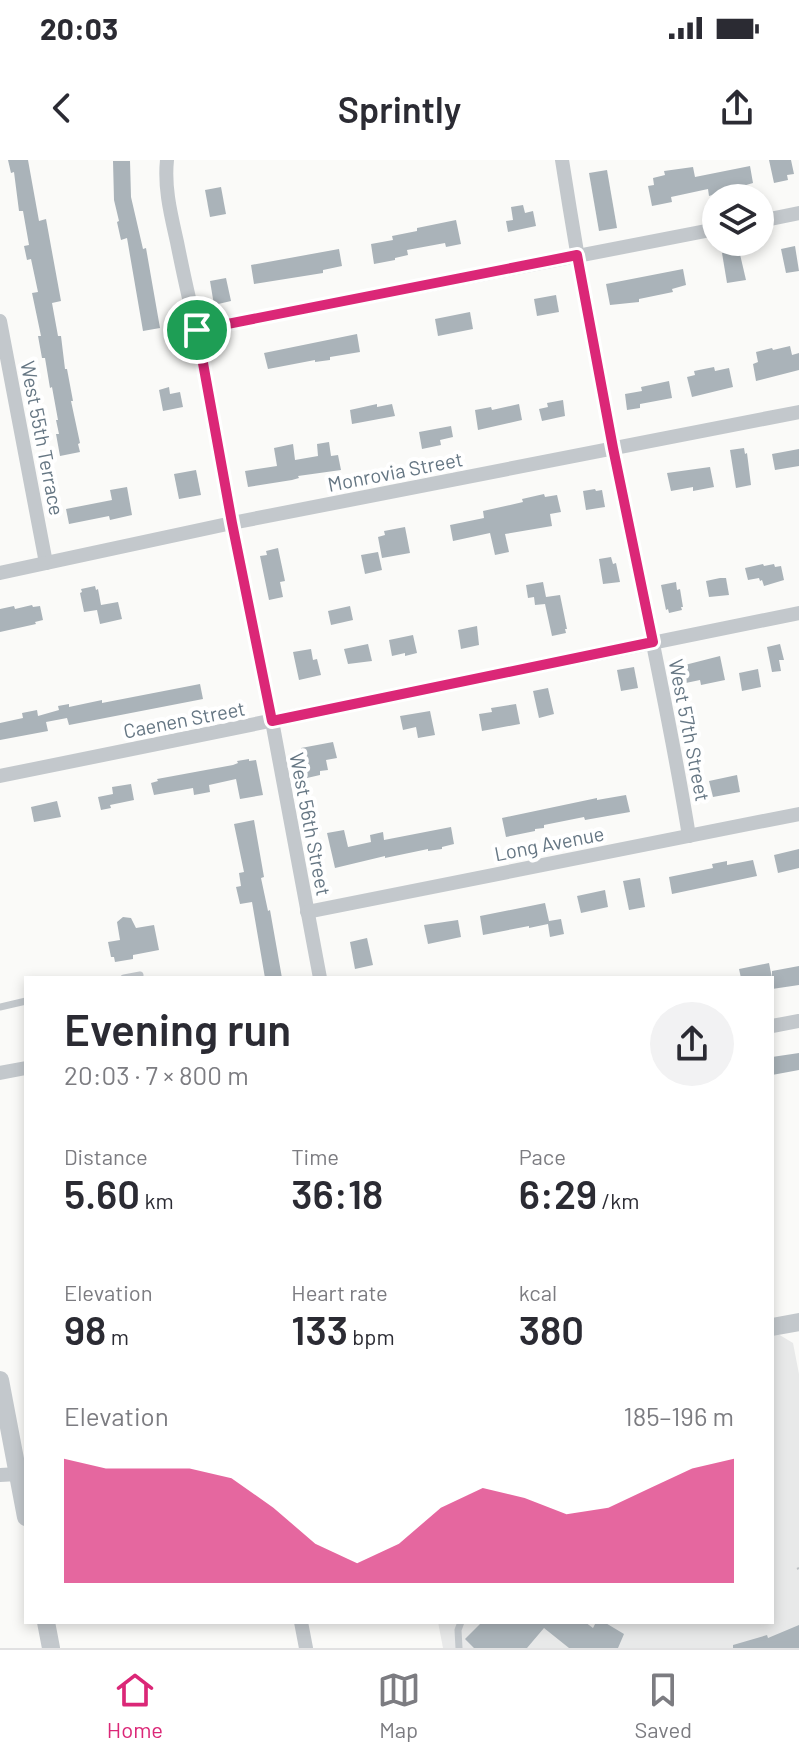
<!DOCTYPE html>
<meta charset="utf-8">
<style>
:root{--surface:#fff;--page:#f2f2f3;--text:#2b2b33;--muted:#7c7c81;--line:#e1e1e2;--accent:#db2777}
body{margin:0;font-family:Barlow,sans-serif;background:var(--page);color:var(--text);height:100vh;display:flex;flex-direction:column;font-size:30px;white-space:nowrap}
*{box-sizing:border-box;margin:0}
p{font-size:26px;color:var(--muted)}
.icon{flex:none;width:44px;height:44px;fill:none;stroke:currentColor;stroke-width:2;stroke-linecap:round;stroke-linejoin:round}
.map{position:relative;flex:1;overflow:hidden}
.drawer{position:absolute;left:24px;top:816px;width:750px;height:648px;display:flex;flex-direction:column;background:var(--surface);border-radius:0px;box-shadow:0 4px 12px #0003}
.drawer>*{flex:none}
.controls{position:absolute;left:702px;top:24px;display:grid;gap:16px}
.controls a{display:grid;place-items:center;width:72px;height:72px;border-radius:50%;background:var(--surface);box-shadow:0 4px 12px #0003;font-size:40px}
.pin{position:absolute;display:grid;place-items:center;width:68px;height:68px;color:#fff;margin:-34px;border:4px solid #fff;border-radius:50%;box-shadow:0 2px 8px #0007}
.round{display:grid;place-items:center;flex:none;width:84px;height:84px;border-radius:42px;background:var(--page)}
.headline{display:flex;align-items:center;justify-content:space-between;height:136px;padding:0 40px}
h1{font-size:44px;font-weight:600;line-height:60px}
.stats{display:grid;grid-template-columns:repeat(3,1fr);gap:12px;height:136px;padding:8px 40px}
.stats div{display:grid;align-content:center}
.stats b{font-size:40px;font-weight:600}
.stats small{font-size:22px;font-weight:400}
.stats p{font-size:22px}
.chart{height:224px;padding:16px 40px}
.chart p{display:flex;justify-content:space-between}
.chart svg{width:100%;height:144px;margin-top:8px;fill:var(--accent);opacity:.7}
.status{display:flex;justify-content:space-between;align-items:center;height:56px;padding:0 40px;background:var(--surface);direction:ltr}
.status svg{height:22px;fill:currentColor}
header{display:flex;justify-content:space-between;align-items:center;height:104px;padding:0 40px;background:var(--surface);font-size:36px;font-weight:600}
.tab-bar{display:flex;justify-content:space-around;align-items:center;height:112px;border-top:2px solid var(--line);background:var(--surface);font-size:22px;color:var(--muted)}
.tab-bar a{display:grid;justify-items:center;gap:4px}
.tab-bar .selected{color:var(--accent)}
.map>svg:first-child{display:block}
.built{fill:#e8e9e9}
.building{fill:#aab3b9}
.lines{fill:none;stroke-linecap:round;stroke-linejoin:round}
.path{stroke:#bbbfc2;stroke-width:2;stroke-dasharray:4 4;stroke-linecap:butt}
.service{stroke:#c3c8cc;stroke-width:7}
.minor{stroke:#c3c8cc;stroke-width:14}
.tertiary{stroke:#c3c8cc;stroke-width:18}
.route-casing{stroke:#fff;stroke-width:16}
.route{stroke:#db2777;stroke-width:10}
.labels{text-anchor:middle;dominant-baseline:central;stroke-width:8;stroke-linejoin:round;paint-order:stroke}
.street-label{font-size:20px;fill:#657683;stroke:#fff}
</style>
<div class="status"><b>20:03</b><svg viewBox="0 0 49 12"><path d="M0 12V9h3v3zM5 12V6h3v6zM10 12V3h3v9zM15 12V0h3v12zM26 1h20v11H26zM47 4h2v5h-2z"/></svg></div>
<header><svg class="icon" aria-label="back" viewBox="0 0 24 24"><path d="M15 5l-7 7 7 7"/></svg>Sprintly<svg class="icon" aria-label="share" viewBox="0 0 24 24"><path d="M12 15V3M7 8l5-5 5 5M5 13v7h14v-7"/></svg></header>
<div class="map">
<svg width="799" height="1488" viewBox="0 0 799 1488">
<rect width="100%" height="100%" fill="#fafaf8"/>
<path class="built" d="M778,1174L793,1183L799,1214V1488H443L438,1462H772V1175Z"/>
<g class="building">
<path d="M8,0H28L39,61L46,59L61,141L52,143L58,176H61L65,209H67L73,241H71L80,283L78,284L80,292L60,296L56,274H59L56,260H58L52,227L50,228L45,198H42L38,176H41L32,133L38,132L31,99L27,100L24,86L29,85L23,51H19L14,12L11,13Z"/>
<path d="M769,0H791L794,14L787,15L788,20L774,23Z"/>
<path d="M113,1H130L131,37L143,89L146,88L160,168L143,171L127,78L121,80L117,62L119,61L114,40Z"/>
<path d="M750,6L753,23L709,36L708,29L671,37L672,42L652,46L648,26L654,25L653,18L665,15L664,11L693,7L695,17Z"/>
<path d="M607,10L617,68L599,71L589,13Z"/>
<path d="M221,27L226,54L210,57L205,30Z"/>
<path d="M523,45L525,53L533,51L536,66L508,72L506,61L513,60L511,47Z"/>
<path d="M456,60L461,84L446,87L445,83L407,90L408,95L395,98V100L374,104L371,84L393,80L392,76L417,71V68Z"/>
<path d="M795,86L799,111L786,113L781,89Z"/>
<path d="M339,89L342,106L323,110V113L254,124L251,105Z"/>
<path d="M739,90L746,120L727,123L722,93Z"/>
<path d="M683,109L686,125L672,129L673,132L639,139V142L610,145L606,124Z"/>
<path d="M226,118L231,141L214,145L210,121Z"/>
<path d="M556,135L559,152L537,156L534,139Z"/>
<path d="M470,152L473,169L438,176L435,159Z"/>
<path d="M357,174L360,192L330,197V200L315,202V200L268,209L264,193Z"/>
<path d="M790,186L792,195L799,193V210L756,221L753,204L758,202L756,192L772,188L773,190Z"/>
<path d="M714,207L715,211L729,208L733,227L692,237L687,217L695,215L694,211Z"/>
<path d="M669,221L672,238L640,244V248L627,250L625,234L642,231L641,227Z"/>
<path d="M169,227L170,234L180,232L183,247L163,251L159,230Z"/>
<path d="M563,240L565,256L542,261L539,249L548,247L547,243Z"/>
<path d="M377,244V247L392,244L395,256L352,264L350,250Z"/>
<path d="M519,244L522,260L478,270L475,250L491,247L492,250Z"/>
<path d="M451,266L453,277L440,280L441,285L422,289L419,272Z"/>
<path d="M329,282L331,296L338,295L341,310L298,316L299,318L292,320L248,327L245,311L277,306L274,288L293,284L295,300L318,296L317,284Z"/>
<path d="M744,288L745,294L747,293L751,325L736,328L730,290Z"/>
<path d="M799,289V306L775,310L772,294Z"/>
<path d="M710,307L714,327L693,331V327L671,331L667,313Z"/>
<path d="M196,310L201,335L179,339L174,314Z"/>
<path d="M127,327L132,355L110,360L109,356L69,364L66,349L112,340L110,330Z"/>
<path d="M595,329L596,331L602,330L605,347L586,350L583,331Z"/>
<path d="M544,334L545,337L557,335L561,352L550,354L552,366L505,374L509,392L495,395L490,373L453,381L450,365L484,358L483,351L523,342L522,339Z"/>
<path d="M405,367L410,393L382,398L378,377L385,375L384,371Z"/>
<path d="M278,388L285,421L280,422L283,437L269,440L260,396L267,395L266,391Z"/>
<path d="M378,392L382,410L365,414L361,395Z"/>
<path d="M611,397L613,404L616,403L620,422L603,424L599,399Z"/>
<path d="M763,404L764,406L774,404L775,407L781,406L784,420L764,426L762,420L760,421L759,418L748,420L745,408Z"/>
<path d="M720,418H726L729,435L709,437L706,421Z"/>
<path d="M543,422L546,437L560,435L567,469H565L566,473L552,476L545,444L535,445L534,437L528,438L526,425Z"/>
<path d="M676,422L677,430L680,429L683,447H681L682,450L669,453L668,449L666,450L661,425Z"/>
<path d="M95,426L96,430L98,429L101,445L118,442L122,459L100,464L97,450L84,452L80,433L82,432L81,429Z"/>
<path d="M32,445L33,447L40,446L43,460L35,462L36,464L0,472V449L14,446L15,449Z"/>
<path d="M350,446L353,460L331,465L328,451Z"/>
<path d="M477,466L479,485L461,489L458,470Z"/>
<path d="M413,475L417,493L405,496V493L392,496L389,480Z"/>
<path d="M368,484L372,501L348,504L344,489Z"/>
<path d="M780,484L784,500H779L781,511L772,512L767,487Z"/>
<path d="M311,489L313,500L317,499L321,515L299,520L293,492Z"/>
<path d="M720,496L725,520L701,525L700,520L681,524L677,507Z"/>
<path d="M634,507L638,528L621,531L617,510Z"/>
<path d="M758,509L761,527L742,531L739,513Z"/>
<path d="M200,524L203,539L69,565L67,558L46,562L48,571L0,580V563L23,558L22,553L37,550L38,556L59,550L58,546L69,544V547L102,540V543Z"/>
<path d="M548,528L554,554L539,558L533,531Z"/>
<path d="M516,544L520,564L482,571L479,554L492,552L491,548Z"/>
<path d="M430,551L435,575L418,578L416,567L403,570L400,556Z"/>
<path d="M333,582L337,598L326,600L328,610L320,611V615L307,618L301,588Z"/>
<path d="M249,599V601L256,600L263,635L240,639L236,619L209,625L210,632L194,635L193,628L154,635L151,623L158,621L157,619L233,605L238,603L237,601Z"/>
<path d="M737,615L740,632L713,637L709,621Z"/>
<path d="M131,624L134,640L110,645L111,648L101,650L98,637L113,634L112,627Z"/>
<path d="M626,635L630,652L585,660L584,657L544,665V668L535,669V671L506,677L502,658L597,638V640Z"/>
<path d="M57,641L61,657L34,662L31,647Z"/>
<path d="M254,660L264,717L261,718L268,751L270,750L282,818H265L252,742L240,744L236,727L241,726L239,713L244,712L234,664Z"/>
<path d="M451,667L454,684L442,687V689L428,691V689L385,698V696L335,708L327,673L344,670L348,687L371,682L370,675L383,672L384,680Z"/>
<path d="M799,689V708L778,713L774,695Z"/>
<path d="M753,700L757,716L672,734L669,717L713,708L712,704L727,701V705Z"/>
<path d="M640,718L645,747L629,750L623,721Z"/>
<path d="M605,730L608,747L581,753L577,736Z"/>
<path d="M545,743L549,761L561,759L564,774L550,777L548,764L529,768V766L483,775L480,756Z"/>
<path d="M123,757L131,758L136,768L154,765L159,790L133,795V799L115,802L114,797H111L108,782L120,780L117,762Z"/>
<path d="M458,760L461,777L428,784L424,765Z"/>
<path d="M367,778L373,805L355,809L350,782Z"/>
<path d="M769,803L772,818H741L739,809Z"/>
<path d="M799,806V825L772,829V811Z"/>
<path d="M799,893V910L772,915V897Z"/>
<path d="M482,1462H585L593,1468L596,1462H604L624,1474L618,1488H569L544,1468L527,1488H474L465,1479Z"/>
<path d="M799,1465V1488H733V1485L767,1475L768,1478Z"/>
</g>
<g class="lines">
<path class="path" d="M797,1409L799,1408"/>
<g class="service">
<path d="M124,818L140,815"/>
<path d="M0,847L26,841"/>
<path d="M459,1488L458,1470L461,1462"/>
</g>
<g class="minor">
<path d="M167,0C164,28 171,55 177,82C183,112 189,141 197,170L232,363L272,561L320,818"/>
<path d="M562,0C577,96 594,192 613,288C638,417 668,545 689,676"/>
<path d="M760,61L799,53"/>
<path d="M0,161L46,403"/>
<path d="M197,170L716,69"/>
<path d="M0,413L232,363L799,252"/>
<path d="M0,616L799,453"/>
<path d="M307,752L799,654"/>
<path d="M772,866L799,861"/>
<path d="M0,913L26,908"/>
<path d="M0,1315L18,1314"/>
<path d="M301,1462L306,1488"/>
</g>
<g class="tertiary">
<path d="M772,1167L799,1162"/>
<path d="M0,1220L26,1357"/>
<path d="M46,1462L51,1488"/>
</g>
</g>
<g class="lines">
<g class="route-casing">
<path id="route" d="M577,95L613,288L653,482L272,561L232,363L197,170Z"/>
</g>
<use href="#route" class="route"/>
</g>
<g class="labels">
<g class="street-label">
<text transform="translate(43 278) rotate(79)">West 55th Terrace</text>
<text transform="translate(395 311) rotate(-11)">Monrovia Street</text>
<text transform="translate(184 559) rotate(-11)">Caenen Street</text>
<text transform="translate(690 570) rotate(79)">West 57th Street</text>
<text transform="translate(311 664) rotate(79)">West 56th Street</text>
<text transform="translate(549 683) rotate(-11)">Long Avenue</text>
</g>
</g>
</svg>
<div class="controls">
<a><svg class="icon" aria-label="layers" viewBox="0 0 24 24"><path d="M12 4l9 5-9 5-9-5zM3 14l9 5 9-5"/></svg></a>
</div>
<div class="pin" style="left:197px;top:170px;background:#1e9e55"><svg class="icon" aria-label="arrive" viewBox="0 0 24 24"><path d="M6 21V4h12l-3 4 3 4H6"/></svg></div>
<section class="drawer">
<div class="headline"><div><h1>Evening run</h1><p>20:03 · 7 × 800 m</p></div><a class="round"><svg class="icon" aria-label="share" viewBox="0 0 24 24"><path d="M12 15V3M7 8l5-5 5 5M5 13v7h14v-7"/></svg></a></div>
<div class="stats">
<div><p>Distance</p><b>5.60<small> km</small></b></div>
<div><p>Time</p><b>36:18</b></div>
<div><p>Pace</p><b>6:29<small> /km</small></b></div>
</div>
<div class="stats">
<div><p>Elevation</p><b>98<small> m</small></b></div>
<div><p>Heart rate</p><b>133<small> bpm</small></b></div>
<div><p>kcal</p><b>380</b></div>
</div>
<div class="chart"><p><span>Elevation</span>185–196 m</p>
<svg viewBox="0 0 160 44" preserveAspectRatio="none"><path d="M0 44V6L10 9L20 9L30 9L40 12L50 21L60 32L70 38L80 32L90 21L100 15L110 18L120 23L130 21L140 15L150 9L160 6V44z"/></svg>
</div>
</section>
</div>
<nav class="tab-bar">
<a class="selected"><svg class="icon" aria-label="home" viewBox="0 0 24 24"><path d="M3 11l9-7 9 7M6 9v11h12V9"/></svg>Home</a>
<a><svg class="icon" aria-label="map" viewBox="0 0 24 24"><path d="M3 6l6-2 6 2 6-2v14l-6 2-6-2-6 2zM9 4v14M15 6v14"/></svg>Map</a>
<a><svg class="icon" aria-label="saved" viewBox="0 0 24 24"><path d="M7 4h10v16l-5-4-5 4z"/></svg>Saved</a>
</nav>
